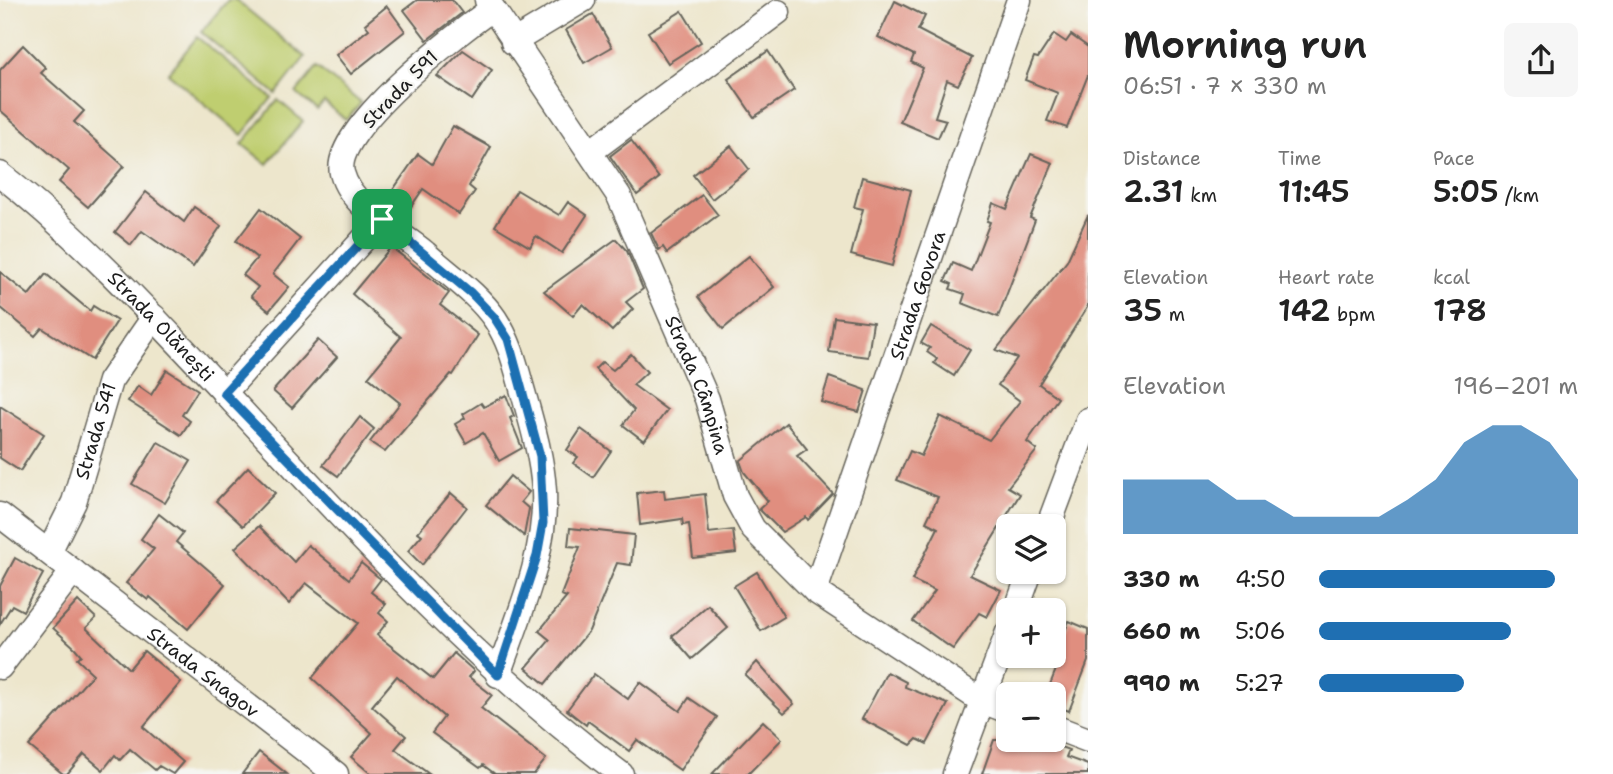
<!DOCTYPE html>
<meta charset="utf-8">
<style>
:root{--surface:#fff;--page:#f6f6f6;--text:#222;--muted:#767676;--accent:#1f6fb2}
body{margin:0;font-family:"Shantell Sans",sans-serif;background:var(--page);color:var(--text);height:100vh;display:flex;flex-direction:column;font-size:26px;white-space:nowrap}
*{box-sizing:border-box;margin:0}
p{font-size:23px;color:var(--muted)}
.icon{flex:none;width:38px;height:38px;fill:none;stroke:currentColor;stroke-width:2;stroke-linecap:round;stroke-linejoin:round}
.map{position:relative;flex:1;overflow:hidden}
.sheet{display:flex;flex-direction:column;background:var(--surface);width:525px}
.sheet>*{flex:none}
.controls{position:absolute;left:996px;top:514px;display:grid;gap:14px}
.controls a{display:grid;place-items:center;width:70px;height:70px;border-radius:10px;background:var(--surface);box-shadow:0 2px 5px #0004;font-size:35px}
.pin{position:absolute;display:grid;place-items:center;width:60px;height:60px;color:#fff;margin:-30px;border-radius:14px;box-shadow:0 4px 10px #0006}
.round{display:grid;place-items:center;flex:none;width:74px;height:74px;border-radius:10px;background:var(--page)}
.headline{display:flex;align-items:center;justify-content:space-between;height:119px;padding:0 35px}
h1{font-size:38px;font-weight:600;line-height:52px}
.metrics{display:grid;grid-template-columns:repeat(3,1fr);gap:10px;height:119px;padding:7px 35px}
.metrics div{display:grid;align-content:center}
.metrics b{font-size:30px;font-weight:600}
.metrics small{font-size:19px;font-weight:400}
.metrics p{font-size:19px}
.chart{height:196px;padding:14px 35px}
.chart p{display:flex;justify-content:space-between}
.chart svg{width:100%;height:126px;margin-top:7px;fill:var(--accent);opacity:.7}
ul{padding:0 35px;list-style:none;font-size:23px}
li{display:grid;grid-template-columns:112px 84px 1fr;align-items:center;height:52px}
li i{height:18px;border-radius:9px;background:var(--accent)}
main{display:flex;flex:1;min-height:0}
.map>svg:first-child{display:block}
.green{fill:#bfce70;stroke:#6e7546;stroke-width:2}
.building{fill:#e08e7f}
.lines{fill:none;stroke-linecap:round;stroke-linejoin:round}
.minor-casing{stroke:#65635a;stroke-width:27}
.minor{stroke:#fff;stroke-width:24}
.route-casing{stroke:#fff;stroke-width:14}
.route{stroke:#1f6fb2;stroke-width:9}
.labels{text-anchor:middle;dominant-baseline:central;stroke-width:5;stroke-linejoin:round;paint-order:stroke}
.street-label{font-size:19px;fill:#1c1c1c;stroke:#f6f6f2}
</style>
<main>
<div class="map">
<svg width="1088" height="774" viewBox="0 0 1088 774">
<rect width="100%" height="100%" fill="#f6f6f2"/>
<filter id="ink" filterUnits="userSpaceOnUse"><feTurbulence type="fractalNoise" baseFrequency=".0143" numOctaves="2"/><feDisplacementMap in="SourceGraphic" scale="14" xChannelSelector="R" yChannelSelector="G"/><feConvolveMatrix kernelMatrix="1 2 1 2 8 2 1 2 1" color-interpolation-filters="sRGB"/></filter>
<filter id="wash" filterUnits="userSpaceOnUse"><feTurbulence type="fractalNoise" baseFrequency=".00686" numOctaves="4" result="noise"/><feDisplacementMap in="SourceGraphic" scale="28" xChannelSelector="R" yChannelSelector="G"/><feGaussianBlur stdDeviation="1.57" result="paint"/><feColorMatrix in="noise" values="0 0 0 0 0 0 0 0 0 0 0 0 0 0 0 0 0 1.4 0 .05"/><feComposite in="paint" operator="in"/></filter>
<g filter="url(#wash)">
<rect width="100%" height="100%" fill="#ede6cc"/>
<g class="green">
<path d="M228,0H236L305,57L276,94L201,32Z"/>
<path d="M197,37L272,98L242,135L168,73Z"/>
<path d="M317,67L361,103L346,120L324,102L317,110L296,93Z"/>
<path d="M278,100L303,121L267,164L242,144Z"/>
</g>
<g id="blocks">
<g class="building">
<path d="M417,0H452L462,13L427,40L404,10Z"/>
<path d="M895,1L925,16L918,30L972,58L958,85L947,80L935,117L946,120L938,138L900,122L923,68L911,62L914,55L878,37Z"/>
<path d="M387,6L405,31L351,74L336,55L369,29L365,24Z"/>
<path d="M682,11L701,42L668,63L648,32Z"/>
<path d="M593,14L612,47L584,63L566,30Z"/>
<path d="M1054,34L1066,42L1071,35L1088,47V75L1067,128L1047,121L1058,93L1025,80L1034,57L1038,58Z"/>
<path d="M23,45L46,68L41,73L84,111L74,122L124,166L88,207L59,182L69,170L0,110V70Z"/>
<path d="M463,50L492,70L472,100L437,76Z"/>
<path d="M768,51L794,90L754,117L728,79Z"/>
<path d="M453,126L491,147L469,186L475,191L459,214L423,189L406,214L386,200L418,154L432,164Z"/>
<path d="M631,140L659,178L637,195L610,156Z"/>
<path d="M731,146L749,169L712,199L693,175Z"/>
<path d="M1031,154L1053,163L1030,218L1035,220L998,317L962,303L965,294L950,289L952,284L945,281L953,263L971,271L990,222L987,221L993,203L1007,209Z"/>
<path d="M862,177L911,190L892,266L851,255L863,209L854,207Z"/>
<path d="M517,190L559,215L568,202L587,215L562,253L536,236L530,247L495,226Z"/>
<path d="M146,192L184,222L194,207L221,226L193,267L142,231L131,245L115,232Z"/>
<path d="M702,195L718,215L667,253L663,247L659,250L651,233Z"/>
<path d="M261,208L300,239L273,274L289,287L269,311L251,296L258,287L243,275L257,258L236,241Z"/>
<path d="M1088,215V306L1039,384L1058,398L1027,442L1037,450L1008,487L1020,494L970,575L1001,590L987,617L979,613L953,649L913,621L935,591L912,580L938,528L926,522L938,497L897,480L910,451L921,456L940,416L989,440L1020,401L998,385L1017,358L996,350L1067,261Z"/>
<path d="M616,239L627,251L643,289L626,302L633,309L612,331L583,304L573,316L544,291Z"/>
<path d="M391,247L449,293L440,305L478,335L453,375L451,374L385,452L370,442L400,403L368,377L401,337L352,294Z"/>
<path d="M749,256L774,287L723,329L698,297Z"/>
<path d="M0,272L29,295L46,274L90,311L93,306L117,321L92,360L42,328L35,336L0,307Z"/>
<path d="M834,317L873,322L868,357L829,352Z"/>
<path d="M931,326L970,350L954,376L934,363L937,359L927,352L930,348L921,343Z"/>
<path d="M318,340L337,357L292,408L273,391Z"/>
<path d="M631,354L647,372L633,385L667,410L644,441L623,425L634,410L595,369L602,362L613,370Z"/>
<path d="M167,370L198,390L182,415L190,421L181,435L128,401L138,386L151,395Z"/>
<path d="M829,377L866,390L859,412L821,402Z"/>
<path d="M506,395L514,416L510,418L522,448L499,461L483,433L466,443L455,424L465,418L463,414L481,403L484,407Z"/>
<path d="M0,406L44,434L20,471L0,458Z"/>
<path d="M360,417L374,429L338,476L323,465Z"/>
<path d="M786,423L807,449L797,456L833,494L808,520L806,517L782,532L759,509L768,501L744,472L740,461Z"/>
<path d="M581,429L611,451L593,477L573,463L578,457L567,450Z"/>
<path d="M158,442L191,461L165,503L132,484Z"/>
<path d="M248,467L275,493L243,526L216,501Z"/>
<path d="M510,476L529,492L521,502L529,509L524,536L486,505Z"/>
<path d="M664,490L665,499L705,494L709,533L733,530L736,553L693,558L689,524L683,525L682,519L640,525L637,493Z"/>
<path d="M451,493L467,507L422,565L408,551L422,535L418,532Z"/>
<path d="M159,514L183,533L176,542L225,584L188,629L150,597L148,600L126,583L154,549L141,539Z"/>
<path d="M259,526L294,562L308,545L349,579L361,563L378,577L381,579L371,592L386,604L379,613L388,621L377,635L433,679L454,653L474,671L469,677L492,695L481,708L546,759L534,774H495L483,765L480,768L432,733L444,717L397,676L372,706L406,736L395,749L429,774H371L351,757L372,733L312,678L358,623L306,583L289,604L235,548Z"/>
<path d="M570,528L634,535L631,565L617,563L589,631L545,684L526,668L550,640L539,631L567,597L561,595L580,547L568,546Z"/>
<path d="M15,558L43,574L23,611L12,605L0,624V586Z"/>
<path d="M757,572L784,617L761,631L734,586Z"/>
<path d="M78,601L96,618L86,628L129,669L144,651L181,682L143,727L183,762L173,774L159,766L155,770L130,749L120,760L115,755L103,770L84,754L67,774H63L29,746L93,674L77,659L81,655L75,648L53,628Z"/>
<path d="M708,605L728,628L692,659L672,636Z"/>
<path d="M1069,621L1088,629V661L1069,711L1054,705V695H1046L1064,649L1059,647Z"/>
<path d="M757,662L794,704L784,713L745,675Z"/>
<path d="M887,672L906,682L905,687L948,704L927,744L917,739L911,745L862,719Z"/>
<path d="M594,674L628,699L640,682L680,711L689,698L717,717L680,770L637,740L629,751L588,721L586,725L567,710Z"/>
<path d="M763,721L782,739L748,774H712Z"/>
<path d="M994,740H1041L1069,750L1066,757L1088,765V774H982Z"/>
<path d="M259,752L287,774H242Z"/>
</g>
</g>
</g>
<g filter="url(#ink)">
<use href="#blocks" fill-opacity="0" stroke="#65635a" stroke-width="2"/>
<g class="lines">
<g class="minor-casing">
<g id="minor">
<path id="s1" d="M487,0L619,196L707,399L735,496L753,529L815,591L982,701L1008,711"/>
<path d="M492,9C459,32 331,130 342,173C351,208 399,231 425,253C448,274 477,293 495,319C510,341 516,367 523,392C532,424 542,457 544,491C547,553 518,617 498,675"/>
<path d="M513,42L583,0"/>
<path d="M590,152L778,12"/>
<path id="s2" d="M0,174C83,240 152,315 224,392C348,525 475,665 621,774"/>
<path d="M224,393L382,219"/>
<path id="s3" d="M0,515L336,774"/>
<path d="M1048,527L1088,420"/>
<path id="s4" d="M49,552L74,502L110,381L154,317"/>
<path id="s5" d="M815,591L1019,0"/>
<path d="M1016,611L1030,572"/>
<path d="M0,667L73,571"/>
<path d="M1054,727L1088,740"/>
<path d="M955,774L1008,632"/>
</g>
</g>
<use href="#minor" class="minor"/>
</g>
</g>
<g class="lines" filter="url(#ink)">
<g class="route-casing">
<path id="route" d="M382,219L471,293L494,317L508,339L540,456L543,523L537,556L498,675L224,393Z"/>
</g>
<use href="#route" class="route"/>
</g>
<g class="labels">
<g class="street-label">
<text transform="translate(400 89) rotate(-46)">Strada 591</text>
<text stroke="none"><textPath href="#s5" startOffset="313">Strada Govora</textPath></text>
<text stroke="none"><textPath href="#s2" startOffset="222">Strada Olănești</textPath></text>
<text stroke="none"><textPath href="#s1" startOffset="441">Strada Câmpina</textPath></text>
<text stroke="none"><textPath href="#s4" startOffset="130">Strada 541</textPath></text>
<text stroke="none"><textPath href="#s3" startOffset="257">Strada Snagov</textPath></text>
</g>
</g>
</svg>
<div class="controls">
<a><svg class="icon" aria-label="layers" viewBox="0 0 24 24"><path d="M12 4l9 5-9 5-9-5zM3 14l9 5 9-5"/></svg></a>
<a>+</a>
<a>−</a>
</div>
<div class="pin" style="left:382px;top:219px;background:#1e9e55"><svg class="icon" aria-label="arrive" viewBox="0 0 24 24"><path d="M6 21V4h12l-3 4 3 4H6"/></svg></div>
</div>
<section class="sheet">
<div class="headline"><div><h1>Morning run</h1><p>06:51 · 7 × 330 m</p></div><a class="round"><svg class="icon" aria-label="share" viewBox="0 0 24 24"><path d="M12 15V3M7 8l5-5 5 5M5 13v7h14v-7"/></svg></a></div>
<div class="metrics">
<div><p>Distance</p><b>2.31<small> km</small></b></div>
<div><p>Time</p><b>11:45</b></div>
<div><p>Pace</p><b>5:05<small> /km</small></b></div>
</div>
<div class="metrics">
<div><p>Elevation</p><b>35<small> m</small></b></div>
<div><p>Heart rate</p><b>142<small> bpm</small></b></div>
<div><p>kcal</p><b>178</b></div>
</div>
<div class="chart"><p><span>Elevation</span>196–201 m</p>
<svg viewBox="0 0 160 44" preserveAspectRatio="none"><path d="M0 44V25L10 25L20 25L30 25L40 32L50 32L60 38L70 38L80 38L90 38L100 32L110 25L120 12L130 6L140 6L150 12L160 25V44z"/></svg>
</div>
<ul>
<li><b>330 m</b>4:50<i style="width:91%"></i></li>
<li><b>660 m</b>5:06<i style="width:74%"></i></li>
<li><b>990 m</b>5:27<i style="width:56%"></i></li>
</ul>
</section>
</main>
